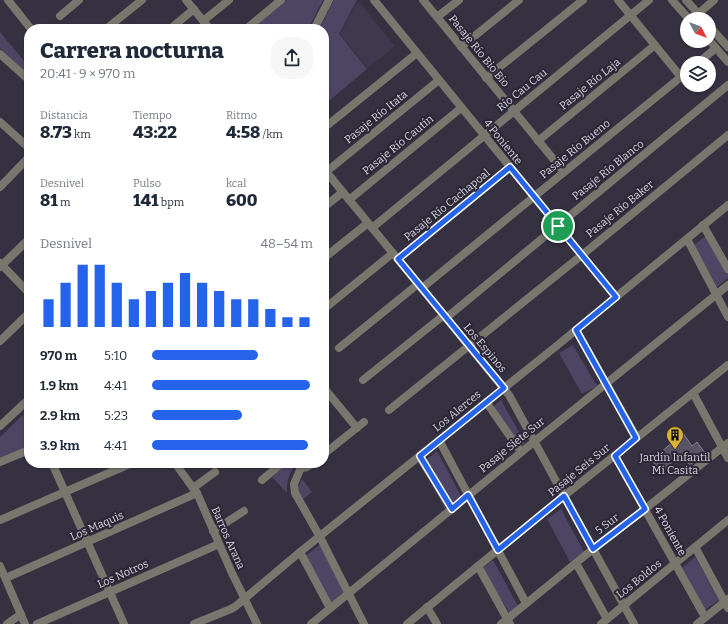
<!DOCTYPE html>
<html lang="es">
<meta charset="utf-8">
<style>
:root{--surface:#fff;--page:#f6f6f7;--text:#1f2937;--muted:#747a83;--accent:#2563eb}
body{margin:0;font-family:Bitter,serif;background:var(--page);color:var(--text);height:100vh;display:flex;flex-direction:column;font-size:15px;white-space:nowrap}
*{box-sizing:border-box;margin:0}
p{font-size:13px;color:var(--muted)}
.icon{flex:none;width:22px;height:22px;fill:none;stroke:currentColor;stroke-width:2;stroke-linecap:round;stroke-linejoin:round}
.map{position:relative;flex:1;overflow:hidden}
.details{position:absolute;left:24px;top:24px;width:305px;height:444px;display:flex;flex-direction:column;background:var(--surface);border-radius:16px;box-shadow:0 1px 3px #0004}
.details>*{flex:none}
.needle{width:26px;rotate:131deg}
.fabs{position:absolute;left:680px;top:12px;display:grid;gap:8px}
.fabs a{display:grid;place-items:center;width:36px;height:36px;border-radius:50%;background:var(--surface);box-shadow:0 1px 3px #0004;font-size:20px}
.pin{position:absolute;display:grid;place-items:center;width:34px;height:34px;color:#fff;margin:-17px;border:2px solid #fff;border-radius:50%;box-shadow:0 1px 4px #0007}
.round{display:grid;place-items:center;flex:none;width:42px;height:42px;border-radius:16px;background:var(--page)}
.headline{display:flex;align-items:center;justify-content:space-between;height:68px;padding:0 16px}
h1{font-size:22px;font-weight:800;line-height:30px}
.figures{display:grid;grid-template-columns:repeat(3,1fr);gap:6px;height:68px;padding:4px 16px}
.figures div{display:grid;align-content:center}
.figures b{font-size:17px;font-weight:800}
.figures small{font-size:11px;font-weight:400}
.figures p{font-size:11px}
.chart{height:112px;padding:8px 16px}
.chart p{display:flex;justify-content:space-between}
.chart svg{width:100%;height:72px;margin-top:4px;stroke:var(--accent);stroke-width:6}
ul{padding:0 16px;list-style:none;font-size:13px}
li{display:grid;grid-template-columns:64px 48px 1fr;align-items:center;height:30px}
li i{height:10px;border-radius:5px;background:var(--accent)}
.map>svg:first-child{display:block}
.built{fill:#3f394f}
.green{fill:#4e4565}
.building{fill:#595566;stroke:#837e91}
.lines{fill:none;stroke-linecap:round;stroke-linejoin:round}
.minor{stroke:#79766e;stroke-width:8}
.tertiary{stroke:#79766e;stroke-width:8}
.route-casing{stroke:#fff;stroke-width:8}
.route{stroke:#2563eb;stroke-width:5}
.labels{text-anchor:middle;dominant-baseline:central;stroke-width:4;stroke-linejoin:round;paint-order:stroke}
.street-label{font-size:11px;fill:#d6d4de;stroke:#2b2736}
.poi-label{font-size:11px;fill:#d6d4de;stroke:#2b2736}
</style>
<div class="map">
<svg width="728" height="624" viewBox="0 0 728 624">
<rect width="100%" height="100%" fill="#353141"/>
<path class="built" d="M360,3L395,46L368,68L340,34L356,4Z"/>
<g class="green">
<path d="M287,0H323L308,29H252Z"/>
<path d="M334,0H357L339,34L367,69L324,105V29H319Z"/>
<path d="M0,32L29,67V75L0,48Z"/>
<path d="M708,234L728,271V278L717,287L694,245Z"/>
<path d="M573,345L597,386L582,394L559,353Z"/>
<path d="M501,400L525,443L515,451L488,411Z"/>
<path d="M29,409V446L0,459V437Z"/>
<path d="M437,451L461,496L445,509L421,464Z"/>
<path d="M288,463H295C290,474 286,480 287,493L272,477Z"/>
<path d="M302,479L312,492L302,500C297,492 297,488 302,479Z"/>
<path d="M561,509L584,552L570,562L547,519Z"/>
<path d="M321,544L345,591L330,603L305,556Z"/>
<path d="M695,557L719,600L705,610L682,568Z"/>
<path d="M493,560L518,606L509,612L482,569Z"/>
</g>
<path class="building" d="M683,433L692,446L697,442L705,453L690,465L681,454L661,472L652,460Z"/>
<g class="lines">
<g class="minor">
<path d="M8,0L31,29"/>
<path d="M186,0L210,29"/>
<path d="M374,0L616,297"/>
<path d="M423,0L564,172"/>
<path d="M618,0L681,77"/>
<path d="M698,14L714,0"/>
<path d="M60,16L79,0"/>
<path d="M437,17L459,0"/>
<path d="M203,21L229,0"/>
<path d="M106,29L142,0"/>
<path d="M170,29L194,9"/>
<path d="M246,29L281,0"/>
<path d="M461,47L519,0"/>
<path d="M0,54L29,80"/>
<path d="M698,63L716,48"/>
<path d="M486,78L583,0"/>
<path d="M0,122L29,148"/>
<path d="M324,128L417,53"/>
<path d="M538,141L655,45"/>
<path d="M326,172L439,80"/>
<path d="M0,187L29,157"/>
<path d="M349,200L461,108"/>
<path d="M324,207L343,192"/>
<path d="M703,225L728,269"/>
<path d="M372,228L649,0"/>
<path d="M687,239L728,317"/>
<path d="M324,258L368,223"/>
<path d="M398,259L510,167"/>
<path d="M0,263L29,293"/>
<path d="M0,267L29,239"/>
<path d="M422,288L687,72"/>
<path d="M324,309L393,253"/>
<path d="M446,318L728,85"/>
<path d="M576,330L637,438"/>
<path d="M0,341L29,313"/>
<path d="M339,348L418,284"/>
<path d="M363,380L444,315"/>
<path d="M324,388L357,428"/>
<path d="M693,393L728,458"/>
<path d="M486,402L521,452"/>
<path d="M389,410L582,255L728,135"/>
<path d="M439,440L526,603"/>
<path d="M324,454L364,422"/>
<path d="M419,456L452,509"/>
<path d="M615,456L705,617"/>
<path d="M0,462L29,450"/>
<path d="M52,463L124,624"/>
<path d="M303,463L294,484L295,493L320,537L364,624"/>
<path d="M301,468L307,467L313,463"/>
<path d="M262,480L282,463"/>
<path d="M193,488L215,472"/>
<path d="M0,520L132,463"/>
<path d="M213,531L244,511"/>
<path d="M695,547L728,608"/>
<path d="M300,552L330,608"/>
<path d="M576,563L607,619"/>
<path d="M0,566L25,624"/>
<path d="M478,566L510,624"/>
<path d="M6,578L197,493"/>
<path d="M427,607L437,624"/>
<path d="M7,624L21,614"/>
<path d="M37,624L219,544"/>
<path d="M194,624L231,609L236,606L244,599"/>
<path d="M311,624L535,441L728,285"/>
<path d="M407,624L564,496L728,365"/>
<path d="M501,624L593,549L645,509L728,443"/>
<path d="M601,624L728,520"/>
<path d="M697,624L728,599"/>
</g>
<g class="tertiary">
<path d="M672,0L689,19"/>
<path d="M686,0L703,19"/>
<path d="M709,26L728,47"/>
<path d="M314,29L329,0"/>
<path d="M709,40L728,62"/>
<path d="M324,169L509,395L634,624"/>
<path d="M0,426L29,399"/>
<path d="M175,463L193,488L197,493L231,571L257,624"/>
<path d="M244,599L300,552L554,348L728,205"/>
</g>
</g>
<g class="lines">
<g class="route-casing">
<path id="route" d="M510,167L616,297L576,330L636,438L615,456L645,509L593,549L564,496L498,550L468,495L452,509L420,456L504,388L398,259Z"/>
</g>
<use href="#route" class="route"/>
</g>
<defs>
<g id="building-pin" transform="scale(0.9)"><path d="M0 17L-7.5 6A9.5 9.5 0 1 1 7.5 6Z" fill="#dab333" stroke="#2b2736"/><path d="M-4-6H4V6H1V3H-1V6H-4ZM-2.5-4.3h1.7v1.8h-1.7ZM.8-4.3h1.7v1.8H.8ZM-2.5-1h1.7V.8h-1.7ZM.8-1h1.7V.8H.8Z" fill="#111"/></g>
</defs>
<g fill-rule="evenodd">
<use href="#building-pin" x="675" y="435"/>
</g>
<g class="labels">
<g class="street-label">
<text transform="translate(479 51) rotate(51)">Pasaje Río Bio Bio</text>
<text transform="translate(590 84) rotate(-39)">Pasaje Río Laja</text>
<text transform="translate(522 90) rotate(-39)">Río Cau Cau</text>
<text transform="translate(376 117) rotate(-39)">Pasaje Río Itata</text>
<text transform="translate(503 142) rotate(51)">4 Poniente</text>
<text transform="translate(398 145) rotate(-39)">Pasaje Río Cautín</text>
<text transform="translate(575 149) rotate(-39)">Pasaje Río Bueno</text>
<text transform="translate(608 170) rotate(-39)">Pasaje Río Blanco</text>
<text transform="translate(447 205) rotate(-39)">Pasaje Río Cachapoal</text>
<text transform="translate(620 209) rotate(-39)">Pasaje Río Baker</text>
<text transform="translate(485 348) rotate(50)">Los Espinos</text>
<text transform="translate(457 411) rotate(-39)">Los Alerces</text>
<text transform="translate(512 445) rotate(-39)">Pasaje Siete Sur</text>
<text transform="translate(579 470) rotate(-39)">Pasaje Seis Sur</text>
<text transform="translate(607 524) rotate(-37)">5 Sur</text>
<text transform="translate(97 526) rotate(-24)">Los Maquis</text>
<text transform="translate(670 531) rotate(61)">4 Poniente</text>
<text transform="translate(228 538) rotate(66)">Barros Arana</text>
<text transform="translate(123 574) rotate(-24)">Los Notros</text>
<text transform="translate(639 579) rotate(-39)">Los Boldos</text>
</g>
<g class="poi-label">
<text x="675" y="457">Jardín Infantil<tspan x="675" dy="13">Mi Casita</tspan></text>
</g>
</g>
</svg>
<div class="fabs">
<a><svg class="needle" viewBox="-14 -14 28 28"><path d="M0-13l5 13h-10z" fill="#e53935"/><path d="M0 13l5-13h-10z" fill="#747a83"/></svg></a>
<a><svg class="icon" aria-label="layers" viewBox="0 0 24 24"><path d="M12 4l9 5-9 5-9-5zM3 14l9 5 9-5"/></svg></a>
</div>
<div class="pin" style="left:558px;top:226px;background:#1e9e55"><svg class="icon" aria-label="arrive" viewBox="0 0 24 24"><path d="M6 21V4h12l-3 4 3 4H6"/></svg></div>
<section class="details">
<div class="headline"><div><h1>Carrera nocturna</h1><p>20:41 · 9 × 970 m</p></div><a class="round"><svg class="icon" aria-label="share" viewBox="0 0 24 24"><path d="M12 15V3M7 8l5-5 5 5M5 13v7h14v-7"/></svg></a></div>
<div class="figures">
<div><p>Distancia</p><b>8.73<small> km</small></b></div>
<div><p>Tiempo</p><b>43:22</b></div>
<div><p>Ritmo</p><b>4:58<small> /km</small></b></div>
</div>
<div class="figures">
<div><p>Desnivel</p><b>81<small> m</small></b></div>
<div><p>Pulso</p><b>141<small> bpm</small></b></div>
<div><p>kcal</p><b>600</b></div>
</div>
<div class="chart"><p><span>Desnivel</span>48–54 m</p>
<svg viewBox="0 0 160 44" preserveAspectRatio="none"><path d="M5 44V27M15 44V17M25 44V6M35 44V6M45 44V17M55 44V27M65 44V22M75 44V17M85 44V11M95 44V17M105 44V22M115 44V27M125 44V27M135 44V33M145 44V38M155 44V38"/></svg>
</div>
<ul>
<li><b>970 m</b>5:10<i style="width:66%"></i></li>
<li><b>1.9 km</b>4:41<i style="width:98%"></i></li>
<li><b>2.9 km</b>5:23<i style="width:56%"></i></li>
<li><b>3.9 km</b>4:41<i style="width:97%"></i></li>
</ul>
</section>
</div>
